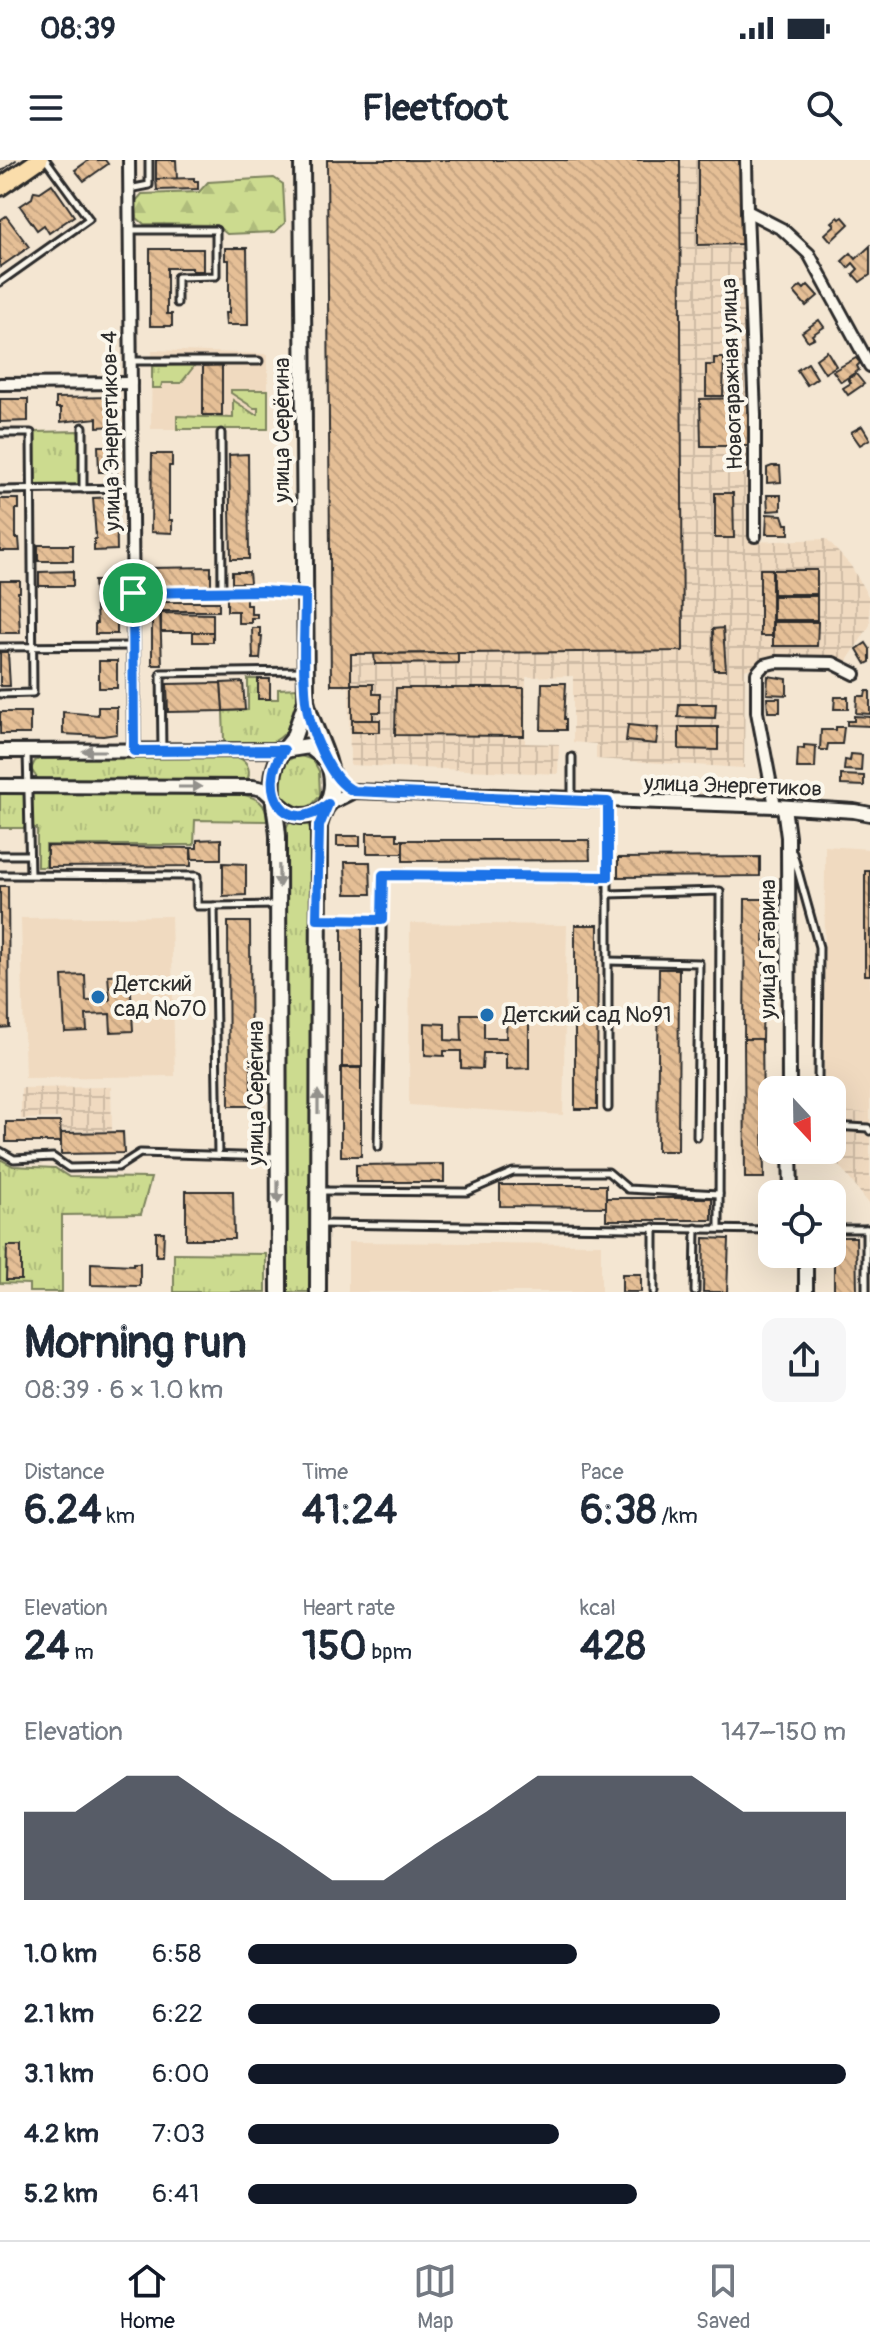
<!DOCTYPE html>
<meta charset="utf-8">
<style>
:root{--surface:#fff;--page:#f6f6f7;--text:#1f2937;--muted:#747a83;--line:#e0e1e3;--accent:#111827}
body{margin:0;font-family:Pangolin,sans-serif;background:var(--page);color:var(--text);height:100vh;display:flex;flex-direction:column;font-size:30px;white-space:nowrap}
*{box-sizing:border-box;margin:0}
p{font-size:26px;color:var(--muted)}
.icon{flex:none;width:44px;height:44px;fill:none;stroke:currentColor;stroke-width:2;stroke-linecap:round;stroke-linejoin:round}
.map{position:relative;height:1132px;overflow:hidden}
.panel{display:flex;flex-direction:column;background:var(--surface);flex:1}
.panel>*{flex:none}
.needle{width:52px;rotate:158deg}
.controls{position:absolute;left:758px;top:916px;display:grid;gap:16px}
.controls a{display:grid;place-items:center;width:88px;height:88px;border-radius:16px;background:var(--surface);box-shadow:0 8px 32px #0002;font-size:40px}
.pin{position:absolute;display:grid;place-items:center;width:68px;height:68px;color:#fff;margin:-34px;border:4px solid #fff;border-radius:50%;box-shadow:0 2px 8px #0007}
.round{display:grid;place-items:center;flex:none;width:84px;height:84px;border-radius:16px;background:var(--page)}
.headline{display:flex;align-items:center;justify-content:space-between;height:136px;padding:0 24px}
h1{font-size:44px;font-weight:700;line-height:60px}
.metrics{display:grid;grid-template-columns:repeat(3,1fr);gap:12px;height:136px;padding:8px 24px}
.metrics div{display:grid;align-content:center}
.metrics b{font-size:40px;font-weight:700}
.metrics small{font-size:22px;font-weight:400}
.metrics p{font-size:22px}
.chart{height:224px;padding:16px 24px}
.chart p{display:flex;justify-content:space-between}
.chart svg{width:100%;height:144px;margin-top:8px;fill:var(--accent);opacity:.7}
ul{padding:0 24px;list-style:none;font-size:26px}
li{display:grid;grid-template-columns:128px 96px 1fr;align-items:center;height:60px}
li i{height:20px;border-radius:10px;background:var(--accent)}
.status{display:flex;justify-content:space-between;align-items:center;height:56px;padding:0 40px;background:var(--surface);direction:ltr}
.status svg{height:22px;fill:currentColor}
header{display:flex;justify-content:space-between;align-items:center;height:104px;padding:0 24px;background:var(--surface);font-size:36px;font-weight:700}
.tab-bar{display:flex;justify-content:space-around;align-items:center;height:112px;border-top:2px solid var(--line);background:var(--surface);font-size:22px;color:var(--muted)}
.tab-bar a{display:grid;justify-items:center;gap:4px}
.tab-bar .current{color:var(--accent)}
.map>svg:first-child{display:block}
.built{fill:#f0dac0}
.industrial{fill:url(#industrial-grid)}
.grass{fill:url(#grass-tufts);stroke:#7c835d;stroke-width:2}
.forest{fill:url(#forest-firs);stroke:#7c835d;stroke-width:2}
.building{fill:url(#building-back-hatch);stroke:#2b2b2b;stroke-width:2}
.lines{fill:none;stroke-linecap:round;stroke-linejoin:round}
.service-casing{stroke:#2b2b2b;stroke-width:11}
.minor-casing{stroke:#2b2b2b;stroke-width:16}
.tertiary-casing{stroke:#2b2b2b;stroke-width:18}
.secondary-casing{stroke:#2b2b2b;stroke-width:20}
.primary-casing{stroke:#2b2b2b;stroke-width:22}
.service{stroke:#fbf7ec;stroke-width:5}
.minor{stroke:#fbf7ec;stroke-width:10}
.tertiary{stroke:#fbf7ec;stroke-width:12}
.secondary{stroke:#fbf7ec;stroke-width:14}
.primary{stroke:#faddab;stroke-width:16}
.tram{stroke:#2b2b2b;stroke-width:2}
.oneway{fill:#93918c}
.route-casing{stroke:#fff;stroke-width:16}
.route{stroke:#1a73e8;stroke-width:10}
.poi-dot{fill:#1f6fb2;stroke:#fbf7ec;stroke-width:3}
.labels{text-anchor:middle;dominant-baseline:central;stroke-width:8;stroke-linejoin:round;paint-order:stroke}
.street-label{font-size:22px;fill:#2b2b2b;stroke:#fbf7ec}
.poi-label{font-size:22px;fill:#2b2b2b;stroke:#fbf7ec;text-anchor:start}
</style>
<div class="status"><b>08:39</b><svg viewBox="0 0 49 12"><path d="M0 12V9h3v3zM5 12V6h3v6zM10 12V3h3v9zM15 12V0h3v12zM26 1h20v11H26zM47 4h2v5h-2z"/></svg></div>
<header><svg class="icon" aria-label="menu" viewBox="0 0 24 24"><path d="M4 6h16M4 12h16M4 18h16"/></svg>Fleetfoot<svg class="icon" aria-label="search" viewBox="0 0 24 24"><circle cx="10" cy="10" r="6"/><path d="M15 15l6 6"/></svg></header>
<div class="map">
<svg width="870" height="1132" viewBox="0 0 870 1132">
<defs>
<pattern id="industrial-grid" width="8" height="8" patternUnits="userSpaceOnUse" patternTransform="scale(2)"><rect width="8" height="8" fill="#f0dac0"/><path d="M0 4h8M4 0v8" fill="none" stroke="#cebba5"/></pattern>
<pattern id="grass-tufts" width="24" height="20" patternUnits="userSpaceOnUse" patternTransform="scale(2)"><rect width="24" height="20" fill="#ccdb8f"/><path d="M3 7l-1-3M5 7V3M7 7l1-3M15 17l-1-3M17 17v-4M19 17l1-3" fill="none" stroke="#afbc7c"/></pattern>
<pattern id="forest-firs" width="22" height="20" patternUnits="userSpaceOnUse" patternTransform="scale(2)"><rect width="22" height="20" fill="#ccdb8f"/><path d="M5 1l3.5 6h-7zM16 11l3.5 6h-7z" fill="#afbc7c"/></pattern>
<pattern id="building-back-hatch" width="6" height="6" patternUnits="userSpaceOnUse" patternTransform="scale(2)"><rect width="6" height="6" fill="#e5bf96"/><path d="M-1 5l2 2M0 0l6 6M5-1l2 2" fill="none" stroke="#c5a481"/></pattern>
</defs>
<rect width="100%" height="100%" fill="#f4e6d2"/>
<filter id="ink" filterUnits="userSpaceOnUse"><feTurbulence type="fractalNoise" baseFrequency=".0125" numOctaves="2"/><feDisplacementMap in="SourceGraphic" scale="16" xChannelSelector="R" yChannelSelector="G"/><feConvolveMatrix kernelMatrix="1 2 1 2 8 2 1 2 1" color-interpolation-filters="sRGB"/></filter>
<g filter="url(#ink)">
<g class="built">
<path d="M152,190L268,194V269H151Z"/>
<path d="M825,686L870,689V953L832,951V930H824Z"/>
<path d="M171,756L175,916L25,918L21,758Z"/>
<path d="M410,763L567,765L563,955L409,945Z"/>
<path d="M348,1082L601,1084V1132H348Z"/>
</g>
<g class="industrial">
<path d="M327,0H745L750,382L826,379L851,406L869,438L870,465L847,501H770L745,510L744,608L596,599V584L573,582V516L526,517L525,583L559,584L558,614L350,605L349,527L330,526Z"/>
<path d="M111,927L112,971H60V958L21,959V928Z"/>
<path d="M832,951L870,953V1045L827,990H832Z"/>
</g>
<g class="grass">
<path d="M195,205L181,223H162L161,228H152V206Z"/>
<path d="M231,230H268V269H177V256L233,258V240L254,254H258V248H254L231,233Z"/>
<path d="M80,271V326H35L34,272Z"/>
<path d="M248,519H258L259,539H278V529L299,528C300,552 290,579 264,585C254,588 241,586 231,586L224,580L223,551L248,550Z"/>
<path d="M298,595L313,600L319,611L320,636L310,647C273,652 269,605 298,595Z"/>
<path d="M44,597H237C246,600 251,608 248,618L239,622L39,621L31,609L35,601Z"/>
<path d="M0,634H241C257,638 267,642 267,661L195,660L194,685H46V707H37V668H0Z"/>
<path d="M298,660L308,664L312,674L313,1132H286L284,674L288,664Z"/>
<path d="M0,999L13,1006L55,1008L69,1017L151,1018L141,1054L62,1055V1132H29V1124L0,1123Z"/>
<path d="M174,1093L266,1094V1132H174Z"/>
</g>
<path class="forest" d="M274,18L283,24L285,63L275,72L227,74L216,65L144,64L137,58L135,42L142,34L199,32L208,22Z"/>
<g class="building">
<path d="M89,0H105L108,4L84,21L75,10Z"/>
<path d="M156,0H176L177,19H156Z"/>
<path d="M327,0H680L683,491L351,494V525H331Z"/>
<path d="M698,0H742V84L698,85Z"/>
<path d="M194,18V21H198V29L157,30L156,19Z"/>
<path d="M52,24L74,56L49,73L44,65L37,70L20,46L32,38L34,31L40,32Z"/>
<path d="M6,56L29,87L0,107V60Z"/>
<path d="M838,57L840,59L843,57L849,64L831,81L825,74L835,65L832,62Z"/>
<path d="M870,86V115L860,122L853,114L858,109L853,103L848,108L842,101L851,93L856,99Z"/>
<path d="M225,88H247L248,165H226L225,153H229V100H225Z"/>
<path d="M150,89H203V111H192V108H167V154H172V166H150Z"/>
<path d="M808,125L818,136L806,146L794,132L801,126L804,129Z"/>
<path d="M819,160L824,167L812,175L814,178L808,181L802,172Z"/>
<path d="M827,191L836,206L825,213L816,199Z"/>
<path d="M714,198H724L723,236H706V205H714Z"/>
<path d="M856,198L860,203L857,206L859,210L841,222L833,211Z"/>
<path d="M808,203L817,218L807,225L797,210Z"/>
<path d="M222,205V255H203V206Z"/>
<path d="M856,214L864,224L848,235L843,228L851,223L848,219Z"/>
<path d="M117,237L118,266L97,267V258L61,262V248H56V238Z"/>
<path d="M748,238L749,286H701L700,239Z"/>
<path d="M0,239H28V261L0,262Z"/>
<path d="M862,266L870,279L860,285L851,272Z"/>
<path d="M98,286H116L117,312H99Z"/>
<path d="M152,294H172V306H169V360H172V373L151,372Z"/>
<path d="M248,294L249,399H231L229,295Z"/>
<path d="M772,306H780L781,322L767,323V308Z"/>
<path d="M715,333H733L734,378H715Z"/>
<path d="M767,335H781V350L768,351Z"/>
<path d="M116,337L117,390L94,391V380L96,378L93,338Z"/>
<path d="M0,339H19V349H16V378H19L20,391H0Z"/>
<path d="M767,354L782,355L785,364H789V374H766Z"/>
<rect x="38" y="385" width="35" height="16"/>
<path d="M211,407V427H151V408Z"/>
<rect x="760" y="409" width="12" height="67"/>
<rect x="773" y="410" width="44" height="24"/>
<path d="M73,411V426H39V412Z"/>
<path d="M232,412H249L250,423H232Z"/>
<path d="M0,421H20V432H18L20,473H0Z"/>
<path d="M94,421H117V474H95V463H97Z"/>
<path d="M227,436H246V445H251V454H257V458H251V463H238V451H227Z"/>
<rect x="773" y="436" width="44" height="24"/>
<path d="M152,442H219V451H160L162,505H152Z"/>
<path d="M161,453L213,454V472H161Z"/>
<path d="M773,462H818L817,486H773Z"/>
<path d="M252,468H260V476H262L260,499H253Z"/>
<path d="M723,468L726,510H714L713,469Z"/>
<rect x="193" y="472" width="20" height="10"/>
<path d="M866,483L870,489V502L866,504L857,489Z"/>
<path d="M0,492H8L10,526H0Z"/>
<path d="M458,493V503L375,504L374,494Z"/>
<rect x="99" y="501" width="18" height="27"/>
<path d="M768,516L787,519V535L767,534Z"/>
<rect x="258" y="519" width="12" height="20"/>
<path d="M243,522L245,550L223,551L221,523Z"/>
<path d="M221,523L223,551L168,552L167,524Z"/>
<path d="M542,523H566L564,559H566V570H541Z"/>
<path d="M352,524H373V534H381V552H373V560H352Z"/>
<path d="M396,528H524V576L395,575Z"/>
<path d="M866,531H870V554L856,553L857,536H865Z"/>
<path d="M835,537H848V549H834Z"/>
<path d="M767,538H780V552H768Z"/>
<path d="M679,544H716L715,558L678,557Z"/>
<path d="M98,547H117V574L103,576L63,574V552L98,555Z"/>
<rect x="0" y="552" width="30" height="22"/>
<path d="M854,556L870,557V566L847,565V561H854Z"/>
<rect x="352" y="560" width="28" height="12"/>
<path d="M628,565L658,568L656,584L626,581Z"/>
<path d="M679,567H718V590L679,589Z"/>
<path d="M836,567H844L842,584H828L827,590H820L821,570H836Z"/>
<path d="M804,585L816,586L815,608H797L798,588L804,589Z"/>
<path d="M851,594L862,595L861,611L844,610L845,600L850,601Z"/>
<path d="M841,615L864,616V626L841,625Z"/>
<path d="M367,673H397V680H403V693H367Z"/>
<rect x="337" y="676" width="23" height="10"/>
<path d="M221,679V699H192L191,688H197V680Z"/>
<path d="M403,680H589L590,700L403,701Z"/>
<path d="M47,686L191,688V706L47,707Z"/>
<path d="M760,697V716L618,717V698Z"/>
<path d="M345,702H370L371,734H346Z"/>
<path d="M223,703L246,704V735L223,736Z"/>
<rect x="865" y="711" width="5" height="104"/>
<path d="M0,726H8L9,867L0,868Z"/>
<path d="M745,739H765L762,879H744Z"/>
<path d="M228,762H250L251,946H229Z"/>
<path d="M342,764L362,765V907H342Z"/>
<path d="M575,765H598L597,949H575Z"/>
<path d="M659,809H679L678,991H657Z"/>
<path d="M130,814L133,871L111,872L110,854L86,855L87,871L65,872L62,816L85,815L86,841L110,840L108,815Z"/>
<path d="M461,854H484V878H506L507,854H529V908L506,909V893H483L482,909L461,908V891H444V896L425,895V863L445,864V880L462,881Z"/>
<path d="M744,879H762L764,1018H745Z"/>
<rect x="341" y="908" width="20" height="88"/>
<path d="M6,962H60L61,982H6Z"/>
<path d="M123,972L124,993L61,994V973Z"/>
<path d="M444,1004V1022H356V1005Z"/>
<path d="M500,1025H606V1047L500,1046Z"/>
<path d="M186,1031H233L234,1079H186Z"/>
<rect x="606" y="1038" width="106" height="22"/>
<path d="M156,1072H164L163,1096H156Z"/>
<path d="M834,1077H856L857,1132H834Z"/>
<path d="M704,1078L729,1079L727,1132H703Z"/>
<path d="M7,1086H21V1120H6Z"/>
<path d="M91,1103L133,1105V1103H140V1126L91,1125Z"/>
<rect x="622" y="1114" width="19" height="18"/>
</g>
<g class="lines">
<g class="service-casing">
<g id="service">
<path d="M129,29L149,25V0"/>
<path d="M130,70H216V116L177,117V143"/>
<path d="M0,122L89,59L46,0"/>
<path d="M132,201H259"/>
<path d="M83,267V329"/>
<path d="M0,273H31L33,533L0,534"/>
<path d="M221,273L222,432"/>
<path d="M0,330L131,328"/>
<path d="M134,433L262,431L304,434"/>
<path d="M0,487L132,486"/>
<path d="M162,591L161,513L305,511"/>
<path d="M27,592L30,714"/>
<path d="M572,640V597"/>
<path d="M608,643V948"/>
<path d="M793,693L819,787L818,925L821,930"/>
<path d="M0,695H29"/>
<path d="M0,715L197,716V746H214"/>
<path d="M608,734L720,731L719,1068"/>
<path d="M319,759L382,760"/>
<path d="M608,801L699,803L697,977"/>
<path d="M832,953V954"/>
<path d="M832,966L868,968L870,971"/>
<path d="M378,987L383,715L608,717"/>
<path d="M0,991L14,999L53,997L69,1008L118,1007L140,993L277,997"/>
<path d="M218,995L214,746L276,745"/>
<path d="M322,1031L467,1032L513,1012H608L628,1029L719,1034"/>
<path d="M321,1064L772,1070"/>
<path d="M654,1067V1132"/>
<path d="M832,1069H870"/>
<path d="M695,1132L696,1068"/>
<path d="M866,1132V1069"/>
</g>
</g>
<g class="minor-casing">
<g id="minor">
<path d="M129,0L134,591"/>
<path d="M746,0L747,51L782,69L809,94L870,206"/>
<path d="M747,51L755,255V376"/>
<path d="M0,224L131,223"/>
<path d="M775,646L757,552V513L764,505L776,502L833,503L855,514"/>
</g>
</g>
<g class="tertiary-casing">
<g id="tertiary">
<path d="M0,591L284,590"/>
<path d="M0,626L253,627L263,629L274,639"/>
<path d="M328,644L354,631L775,646L854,651L870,654"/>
<path d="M784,647L788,677L789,930"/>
<path d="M790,990L791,1034"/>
<path d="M806,1094V1132"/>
</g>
</g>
<g class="secondary-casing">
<g id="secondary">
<path d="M302,0L306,541C312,567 332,598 332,624C332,640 322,651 319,666L318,1132"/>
<path d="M284,590L293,579L306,541"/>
<path d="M274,639C291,659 308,662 328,645"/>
<path d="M279,1132L278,676C276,646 264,616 284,590L309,586L324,598"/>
</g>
</g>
<g class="primary-casing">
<path id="primary" d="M0,27L39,0"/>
</g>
<use href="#service" class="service"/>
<use href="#minor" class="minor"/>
<use href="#tertiary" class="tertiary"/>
<use href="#secondary" class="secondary"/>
<use href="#primary" class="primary"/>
<path class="tram" d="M0,12L16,0"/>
</g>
<defs><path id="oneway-solid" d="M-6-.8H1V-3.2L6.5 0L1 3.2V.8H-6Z" transform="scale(2)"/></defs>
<g class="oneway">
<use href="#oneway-solid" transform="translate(94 591) rotate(180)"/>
<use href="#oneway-solid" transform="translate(190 627)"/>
<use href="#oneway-solid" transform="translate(279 716) rotate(89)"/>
<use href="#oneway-solid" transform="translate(318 942) rotate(-90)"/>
<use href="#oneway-solid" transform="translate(278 1032) rotate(90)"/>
</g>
</g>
<g class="lines" filter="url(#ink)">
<g class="route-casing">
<path id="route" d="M262,431L305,434C305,469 302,506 306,541C309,567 329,621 354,631L608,642V717L383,715L382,760L317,759L319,666L328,644C286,680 255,628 284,590L134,591L133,433Z"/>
</g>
<use href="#route" class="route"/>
</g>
<g class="poi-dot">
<circle cx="98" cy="837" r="8"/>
<circle cx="487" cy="855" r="8"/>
</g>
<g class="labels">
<g class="street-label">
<text transform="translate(732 214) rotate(-92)">Новогаражная улица</text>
<text transform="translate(282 270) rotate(-90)">улица Серёгина</text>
<text transform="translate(111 271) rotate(-91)">улица Энергетиков-4</text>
<text transform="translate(733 626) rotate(2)">улица Энергетиков</text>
<text transform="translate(768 789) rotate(-90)">улица Гагарина</text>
<text transform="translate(256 933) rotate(-90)">улица Серёгина</text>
</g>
<g class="poi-label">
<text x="114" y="824">Детский<tspan x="114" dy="25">сад №70</tspan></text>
<text x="503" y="855">Детский сад №91</text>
</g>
</g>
</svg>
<div class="controls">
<a><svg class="needle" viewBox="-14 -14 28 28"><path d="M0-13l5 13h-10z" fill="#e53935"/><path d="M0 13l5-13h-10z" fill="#747a83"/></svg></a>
<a><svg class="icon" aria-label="locate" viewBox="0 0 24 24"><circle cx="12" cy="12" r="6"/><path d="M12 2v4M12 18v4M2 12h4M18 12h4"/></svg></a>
</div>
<div class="pin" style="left:133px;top:433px;background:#1e9e55"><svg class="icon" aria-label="arrive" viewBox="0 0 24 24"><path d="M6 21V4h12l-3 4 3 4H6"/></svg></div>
</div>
<section class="panel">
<div class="headline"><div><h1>Morning run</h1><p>08:39 · 6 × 1.0 km</p></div><a class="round"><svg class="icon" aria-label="share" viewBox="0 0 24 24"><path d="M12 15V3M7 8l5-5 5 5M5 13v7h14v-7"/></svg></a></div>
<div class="metrics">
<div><p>Distance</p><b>6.24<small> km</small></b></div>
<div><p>Time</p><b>41:24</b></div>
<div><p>Pace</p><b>6:38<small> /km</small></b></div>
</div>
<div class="metrics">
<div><p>Elevation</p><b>24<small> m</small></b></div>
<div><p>Heart rate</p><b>150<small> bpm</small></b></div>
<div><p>kcal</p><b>428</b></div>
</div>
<div class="chart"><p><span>Elevation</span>147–150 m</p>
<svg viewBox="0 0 160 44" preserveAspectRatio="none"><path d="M0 44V17L10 17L20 6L30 6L40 17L50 27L60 38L70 38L80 27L90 17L100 6L110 6L120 6L130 6L140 17L150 17L160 17V44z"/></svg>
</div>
<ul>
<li><b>1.0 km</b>6:58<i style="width:55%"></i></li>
<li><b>2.1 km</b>6:22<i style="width:79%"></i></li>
<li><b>3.1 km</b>6:00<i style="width:100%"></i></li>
<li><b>4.2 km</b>7:03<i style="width:52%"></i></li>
<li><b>5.2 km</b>6:41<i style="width:65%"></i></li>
</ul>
</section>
<nav class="tab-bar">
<a class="current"><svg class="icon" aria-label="home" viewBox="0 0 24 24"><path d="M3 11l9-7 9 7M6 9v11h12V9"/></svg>Home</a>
<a><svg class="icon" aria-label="map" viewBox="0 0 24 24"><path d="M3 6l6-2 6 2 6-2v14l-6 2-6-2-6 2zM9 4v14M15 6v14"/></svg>Map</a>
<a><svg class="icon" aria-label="saved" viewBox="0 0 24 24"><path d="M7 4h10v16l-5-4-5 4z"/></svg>Saved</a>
</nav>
